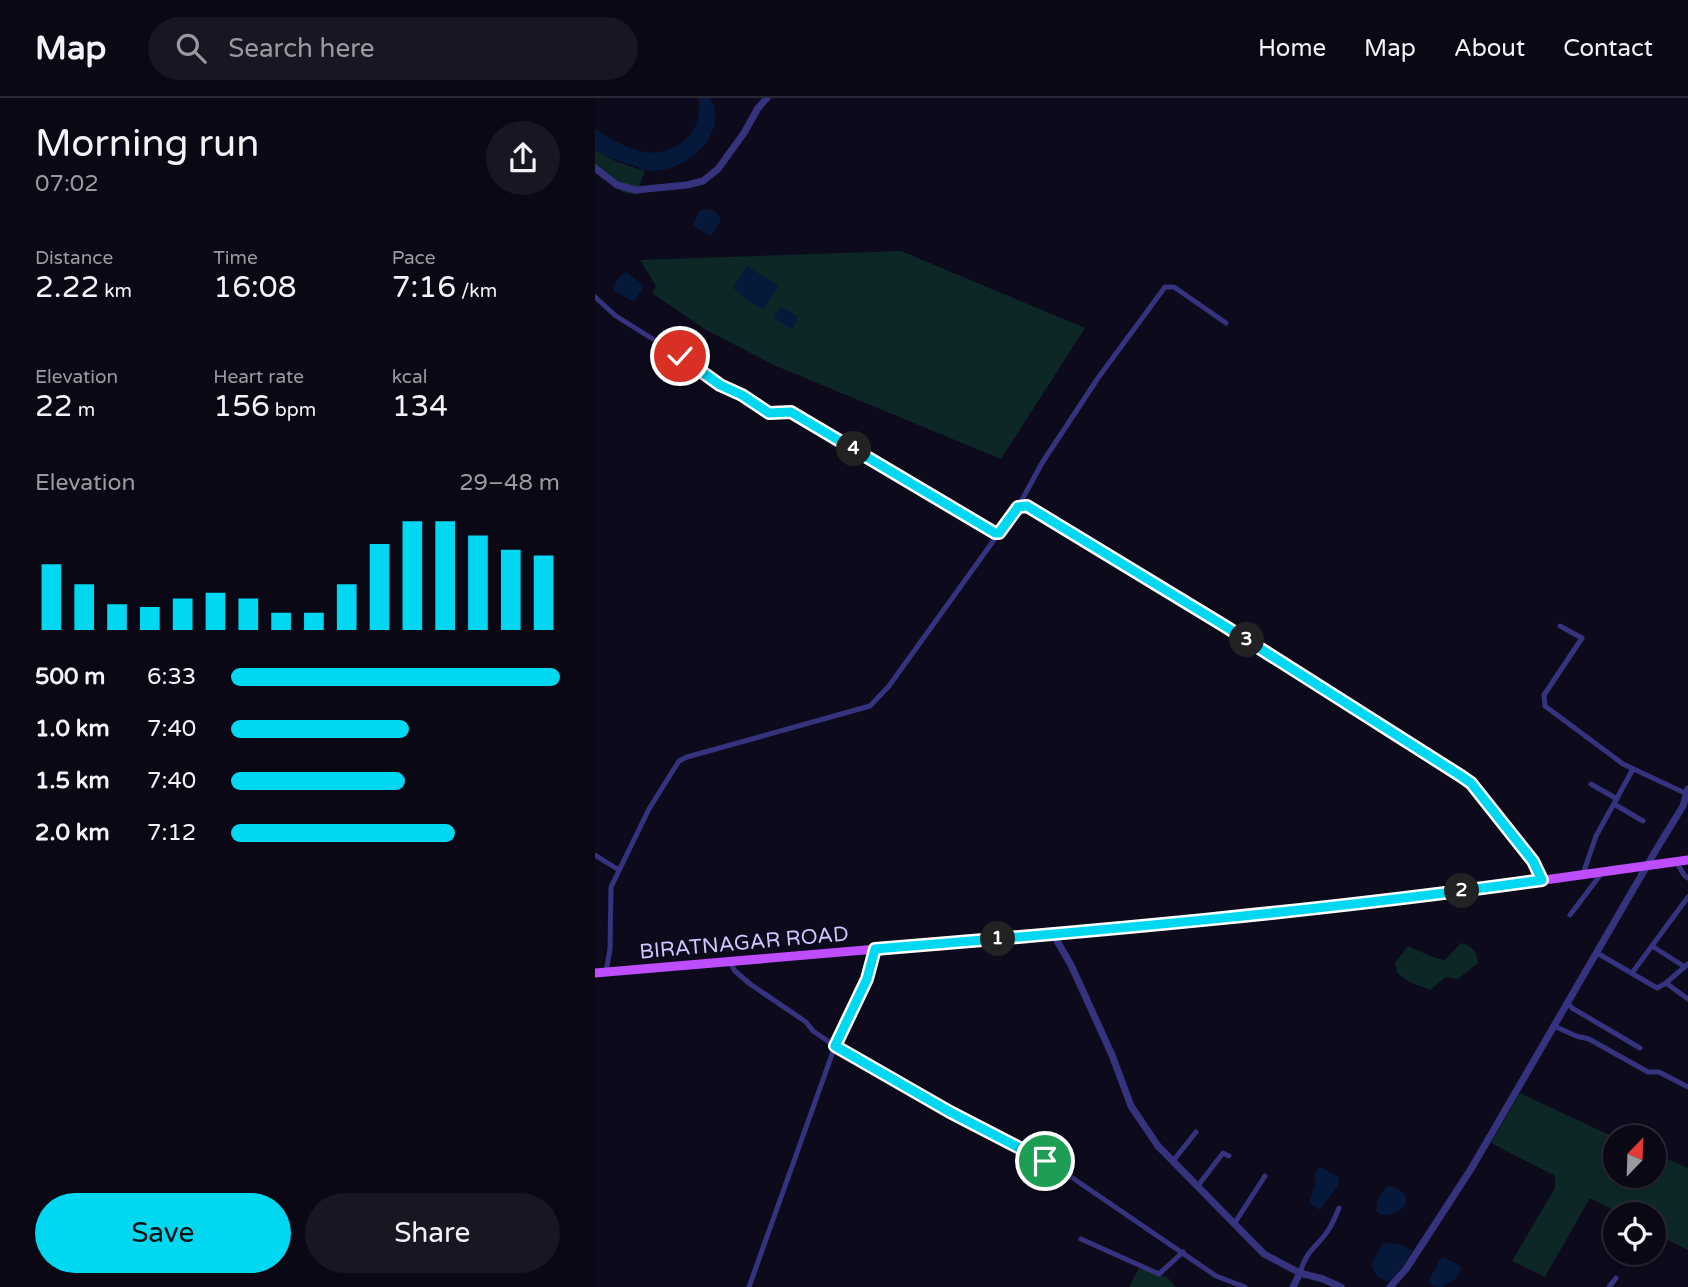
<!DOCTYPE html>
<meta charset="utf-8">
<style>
:root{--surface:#0a0815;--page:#181622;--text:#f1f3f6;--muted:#999aa0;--line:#2a2934;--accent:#00d7f1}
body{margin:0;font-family:"Varela Round",sans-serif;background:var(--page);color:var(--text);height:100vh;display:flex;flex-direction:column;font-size:26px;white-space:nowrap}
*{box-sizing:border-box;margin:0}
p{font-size:23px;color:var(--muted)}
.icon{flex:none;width:38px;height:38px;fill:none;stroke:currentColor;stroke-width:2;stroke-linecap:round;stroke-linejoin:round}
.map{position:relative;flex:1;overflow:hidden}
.panel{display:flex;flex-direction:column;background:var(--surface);width:595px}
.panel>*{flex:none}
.needle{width:46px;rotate:23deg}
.buttons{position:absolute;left:1008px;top:1027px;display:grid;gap:14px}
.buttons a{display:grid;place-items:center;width:63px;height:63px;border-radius:50%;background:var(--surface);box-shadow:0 2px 5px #0004,0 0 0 2px var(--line);font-size:35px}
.pin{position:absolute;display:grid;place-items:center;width:60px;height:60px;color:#fff;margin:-30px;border:4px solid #fff;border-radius:50%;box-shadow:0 2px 7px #0007}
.km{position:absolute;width:35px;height:35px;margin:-18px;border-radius:50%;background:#222;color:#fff;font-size:19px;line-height:35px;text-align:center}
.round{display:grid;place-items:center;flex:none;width:74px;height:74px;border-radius:37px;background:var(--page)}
.summary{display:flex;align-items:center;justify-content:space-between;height:119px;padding:0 35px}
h1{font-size:38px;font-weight:600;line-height:52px}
.figures{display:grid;grid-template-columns:repeat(3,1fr);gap:10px;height:119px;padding:7px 35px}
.figures div{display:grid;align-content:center}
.figures b{font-size:30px;font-weight:600}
.figures small{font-size:19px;font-weight:400}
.figures p{font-size:19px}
.chart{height:196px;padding:14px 35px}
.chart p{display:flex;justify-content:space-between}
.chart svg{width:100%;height:126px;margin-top:7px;stroke:var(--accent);stroke-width:6}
.button{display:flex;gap:14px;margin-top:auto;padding:14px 35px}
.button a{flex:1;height:80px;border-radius:42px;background:var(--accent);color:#111;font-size:28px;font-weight:600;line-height:80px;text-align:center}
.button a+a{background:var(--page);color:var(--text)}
ul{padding:0 35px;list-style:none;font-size:23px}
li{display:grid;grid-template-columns:112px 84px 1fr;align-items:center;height:52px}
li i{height:18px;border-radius:9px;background:var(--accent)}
header{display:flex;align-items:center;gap:42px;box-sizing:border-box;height:98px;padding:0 35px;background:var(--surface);border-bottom:2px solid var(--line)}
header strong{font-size:33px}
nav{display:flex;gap:38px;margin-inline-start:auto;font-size:24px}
.search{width:490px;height:63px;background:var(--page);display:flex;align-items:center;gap:18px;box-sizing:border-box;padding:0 24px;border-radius:38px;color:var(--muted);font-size:26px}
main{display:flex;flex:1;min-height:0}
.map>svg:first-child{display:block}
.green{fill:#0d2726}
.water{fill:#06193a}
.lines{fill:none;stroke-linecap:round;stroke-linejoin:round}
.minor{stroke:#36337e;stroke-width:5}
.tertiary{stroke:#36337e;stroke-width:7}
.primary{stroke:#bd4dff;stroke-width:9}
.route-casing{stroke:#fff;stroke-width:14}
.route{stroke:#00d7f1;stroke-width:9}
.labels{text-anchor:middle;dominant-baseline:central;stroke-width:5;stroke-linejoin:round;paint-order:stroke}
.street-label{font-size:21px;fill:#cdc6ff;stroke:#0d0a1c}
</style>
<header>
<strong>Map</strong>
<div class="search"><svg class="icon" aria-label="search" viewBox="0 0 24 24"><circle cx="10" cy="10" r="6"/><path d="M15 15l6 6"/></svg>Search here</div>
<nav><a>Home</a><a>Map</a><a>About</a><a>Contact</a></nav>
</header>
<main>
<section class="panel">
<div class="summary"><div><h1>Morning run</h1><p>07:02</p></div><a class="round"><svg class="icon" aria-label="share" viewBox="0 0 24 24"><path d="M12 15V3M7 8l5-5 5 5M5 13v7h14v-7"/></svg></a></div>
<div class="figures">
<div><p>Distance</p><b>2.22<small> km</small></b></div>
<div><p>Time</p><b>16:08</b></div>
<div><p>Pace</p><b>7:16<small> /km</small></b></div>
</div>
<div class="figures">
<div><p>Elevation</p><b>22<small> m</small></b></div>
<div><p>Heart rate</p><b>156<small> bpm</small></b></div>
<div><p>kcal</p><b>134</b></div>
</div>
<div class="chart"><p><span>Elevation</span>29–48 m</p>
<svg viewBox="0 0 160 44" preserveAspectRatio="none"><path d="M5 44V21M15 44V28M25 44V35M35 44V36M45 44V33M55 44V31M65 44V33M75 44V38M85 44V38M95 44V28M105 44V14M115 44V6M125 44V6M135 44V11M145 44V16M155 44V18"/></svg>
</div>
<ul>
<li><b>500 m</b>6:33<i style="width:100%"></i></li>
<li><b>1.0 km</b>7:40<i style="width:54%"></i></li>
<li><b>1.5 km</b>7:40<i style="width:53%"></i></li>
<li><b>2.0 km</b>7:12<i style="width:68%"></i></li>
</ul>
<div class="button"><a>Save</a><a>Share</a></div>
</section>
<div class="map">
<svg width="1093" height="1189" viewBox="0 0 1093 1189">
<rect width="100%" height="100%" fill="#0d0a1c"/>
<g class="green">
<path d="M0,52L22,64L50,73L41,97L28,94L0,73Z"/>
<path d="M306,153L490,230L406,361L181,268L111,232L57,195L61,188L45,162Z"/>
<path d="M866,845C878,848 882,853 883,865L863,881L851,879L835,892L815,884L802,875L800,865L813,848L840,860L850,862Z"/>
<path d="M925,995L1021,1040L1020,1078H1059V1055L1093,1070V1152L1059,1135V1116H1026L995,1100L950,1179L917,1163L960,1090V1078L896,1045Z"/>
<path d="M544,1170L572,1179L581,1189H534Z"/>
</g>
<g class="water">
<path d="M103,0H115C137,37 86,79 50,72C46,72 43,69 40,68C24,63 15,61 0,52V31C15,40 28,49 45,53C79,61 111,34 103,0Z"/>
<path d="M110,111C118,112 123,113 126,122L117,137H113L98,127L105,112Z"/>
<path d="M152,168L183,188L169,211L155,204L138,190Z"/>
<path d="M28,175H33L49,188L39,203L34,202L18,192V188Z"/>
<path d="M186,209L203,219L197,232L179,220Z"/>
<path d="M724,1070H729L744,1080L743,1088L725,1112L714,1106L720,1086V1074Z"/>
<path d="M792,1088C821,1092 816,1117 786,1117L781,1112L783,1101Z"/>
<path d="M788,1145L805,1146L817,1153L809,1167L794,1184L783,1179L776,1167Z"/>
<path d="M849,1159L865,1168L866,1172L860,1181L847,1189L838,1188L833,1183L846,1160Z"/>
</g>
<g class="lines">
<g class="minor">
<path d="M0,199L21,218L85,258L125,287L147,297L174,315L196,314L201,317L390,430L404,435L423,409L432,408L628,527L876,686L938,763L947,782"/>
<path d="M423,409L447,365L503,280L570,189H579L631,225"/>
<path d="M965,528L987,540L949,597L950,608L1028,666L1092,696"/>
<path d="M996,686L1022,701"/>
<path d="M1019,706L1048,723"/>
<path d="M0,757L24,772"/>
<path d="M1081,763L1089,777L1093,780"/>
<path d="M988,776L1001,738L1038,671"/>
<path d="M975,817L1006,776"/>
<path d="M1057,848L1090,869"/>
<path d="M1002,855L1062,890L1071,885L1093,901"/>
<path d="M134,863L140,873L155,886L211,924L218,933L240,948L320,995L466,1072L621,1178L650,1189"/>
<path d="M11,874L15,851L16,789L54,711L84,663L92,659L275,608L294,588L404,435"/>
<path d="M1037,875L1093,799"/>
<path d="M1071,885L1093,866"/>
<path d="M972,905L977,910L1045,950"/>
<path d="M959,928L981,938L994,941L1053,974H1064L1093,989"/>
<path d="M578,1063L601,1034"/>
<path d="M602,1089L628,1055L634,1058"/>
<path d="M639,1126L670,1078"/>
<path d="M486,1141L564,1176L588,1154"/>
<path d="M705,1175C712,1150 722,1150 734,1131C738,1125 741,1117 744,1110"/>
<path d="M154,1189L240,948L272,881L280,851"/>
<path d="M1014,1189L1021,1180"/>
</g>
<g class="tertiary">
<path d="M0,70L22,87L41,92L92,87L108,83L123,71L149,35L163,10L172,0"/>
<path d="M458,836L476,867L517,957L536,1008L563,1048L669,1156L705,1175L728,1181L746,1189"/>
<path d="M698,1189L705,1175"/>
<path d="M795,1189L811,1171L876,1071L1064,747L1088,708L1093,691"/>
</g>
<path class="primary" d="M0,875L458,836L806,802L1093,762"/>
</g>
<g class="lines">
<g class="route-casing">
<path id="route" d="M85,258L125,287L147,297L174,315L196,314L201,317L400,435H404L423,409L432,408L628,527L866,678L876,685L938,763L947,782C726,813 503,833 280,851L272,881L240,948L355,1014L450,1063"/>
</g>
<use href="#route" class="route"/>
</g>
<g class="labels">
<g class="street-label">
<text transform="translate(149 845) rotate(-5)">BIRATNAGAR ROAD</text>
</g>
</g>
</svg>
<div class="buttons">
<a><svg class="needle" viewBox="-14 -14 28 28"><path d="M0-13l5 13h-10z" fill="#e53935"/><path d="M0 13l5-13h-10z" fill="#999aa0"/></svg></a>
<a><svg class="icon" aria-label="locate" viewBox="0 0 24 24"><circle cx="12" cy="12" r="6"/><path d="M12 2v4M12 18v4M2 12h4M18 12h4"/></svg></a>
</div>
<div class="pin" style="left:450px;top:1063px;background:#1e9e55"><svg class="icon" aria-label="arrive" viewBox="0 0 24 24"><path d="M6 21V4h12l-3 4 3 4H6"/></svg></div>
<div class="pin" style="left:85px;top:258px;background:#d93025"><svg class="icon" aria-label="check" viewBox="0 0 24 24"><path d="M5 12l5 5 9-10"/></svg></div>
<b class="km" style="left:403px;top:841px">1</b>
<b class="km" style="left:867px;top:793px">2</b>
<b class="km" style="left:652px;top:542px">3</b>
<b class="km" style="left:259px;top:351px">4</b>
</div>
</main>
